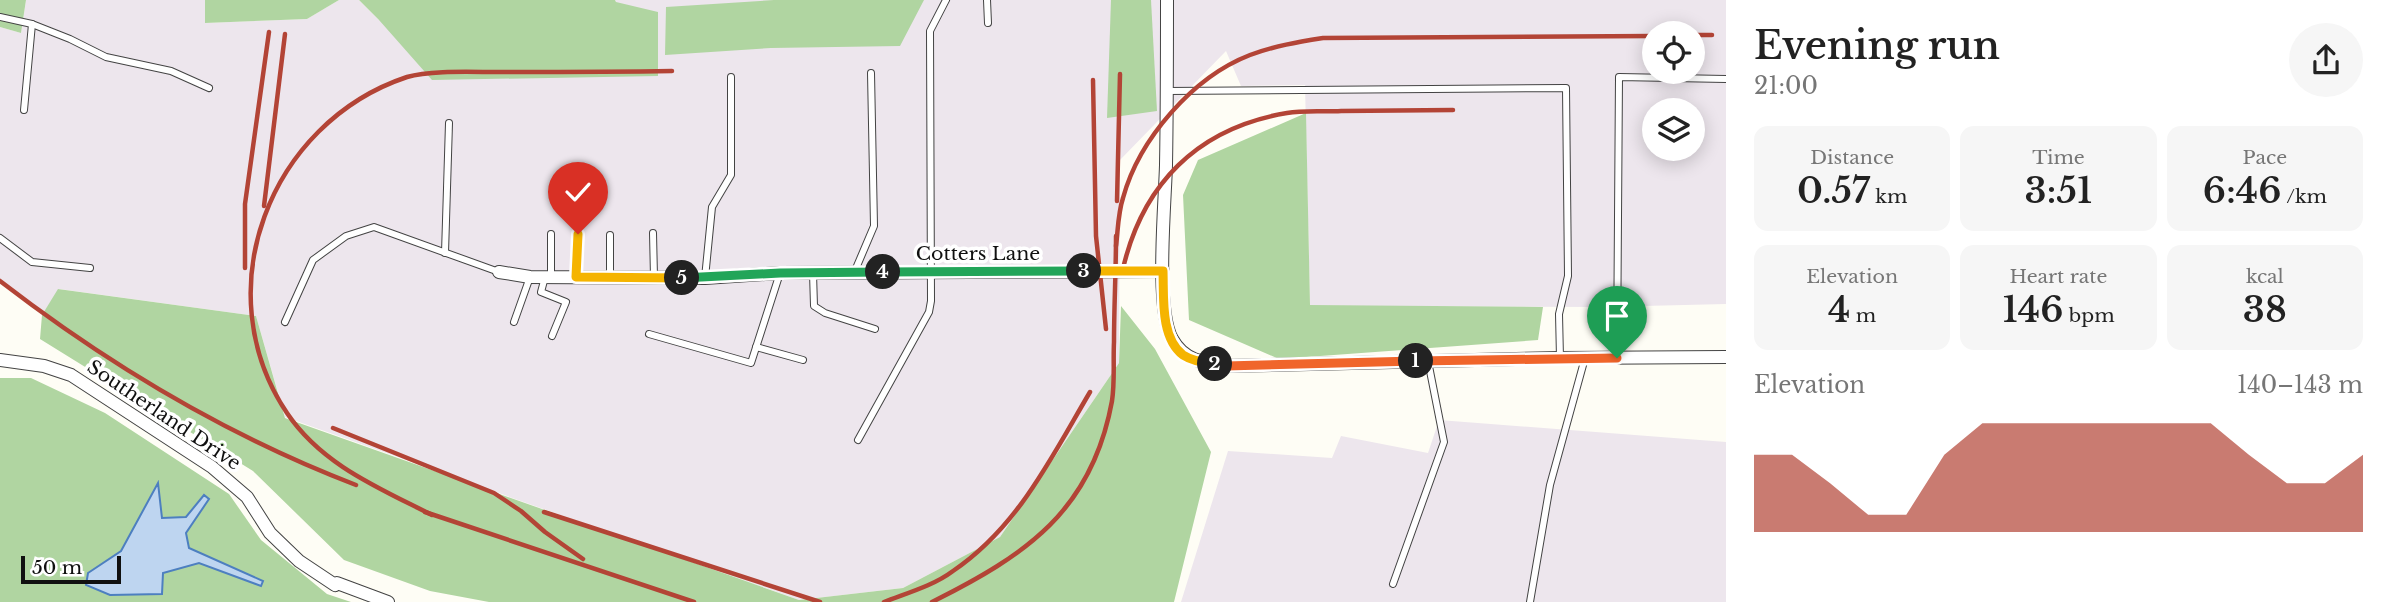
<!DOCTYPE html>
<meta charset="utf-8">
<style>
:root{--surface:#fff;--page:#f6f6f6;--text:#222;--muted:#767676;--accent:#b34436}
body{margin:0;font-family:"Libre Baskerville",serif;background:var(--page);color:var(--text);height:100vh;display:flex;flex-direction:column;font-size:26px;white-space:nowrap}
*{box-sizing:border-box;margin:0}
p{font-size:23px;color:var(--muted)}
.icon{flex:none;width:38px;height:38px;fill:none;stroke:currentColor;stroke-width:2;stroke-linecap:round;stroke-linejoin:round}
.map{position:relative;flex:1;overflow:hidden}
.side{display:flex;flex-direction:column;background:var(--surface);width:665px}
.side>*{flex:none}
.tools{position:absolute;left:1642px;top:21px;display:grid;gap:14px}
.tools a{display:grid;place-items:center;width:63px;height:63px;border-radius:50%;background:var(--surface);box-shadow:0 4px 18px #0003;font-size:35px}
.scale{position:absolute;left:21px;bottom:18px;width:100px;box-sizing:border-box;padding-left:7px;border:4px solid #101010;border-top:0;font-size:19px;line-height:24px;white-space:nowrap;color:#101010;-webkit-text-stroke:5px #fff;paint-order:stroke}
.pin{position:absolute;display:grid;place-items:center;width:60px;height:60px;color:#fff;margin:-72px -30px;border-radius:50% 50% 50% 0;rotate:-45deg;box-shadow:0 0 7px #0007}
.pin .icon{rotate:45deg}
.km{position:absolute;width:35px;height:35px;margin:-18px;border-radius:50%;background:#222;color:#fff;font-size:19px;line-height:35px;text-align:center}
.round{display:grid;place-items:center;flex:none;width:74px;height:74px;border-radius:37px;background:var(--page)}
.head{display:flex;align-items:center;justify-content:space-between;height:119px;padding:0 28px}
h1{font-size:38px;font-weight:600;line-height:52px}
.metrics{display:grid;grid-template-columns:repeat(3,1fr);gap:10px;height:119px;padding:7px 28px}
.metrics div{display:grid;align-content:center;border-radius:14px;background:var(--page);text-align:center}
.metrics b{font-size:35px;font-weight:600}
.metrics small{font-size:19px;font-weight:400}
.metrics p{font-size:19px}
.chart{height:196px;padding:14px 28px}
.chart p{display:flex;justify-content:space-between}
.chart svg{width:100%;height:126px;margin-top:7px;fill:var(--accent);opacity:.7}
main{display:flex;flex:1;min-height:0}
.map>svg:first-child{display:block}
.industrial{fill:#ede6ed;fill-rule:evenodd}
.forest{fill:#b0d5a1;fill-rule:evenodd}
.water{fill:#bed5f0;stroke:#4d7fc0;stroke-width:2}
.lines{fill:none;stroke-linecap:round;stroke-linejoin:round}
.lane-casing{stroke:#434343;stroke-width:8}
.street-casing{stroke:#434343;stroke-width:14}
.lane{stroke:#fff;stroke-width:6}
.street{stroke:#fff;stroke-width:12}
.rail{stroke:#b34436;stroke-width:4.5}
.split-1-casing{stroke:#fff;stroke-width:14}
.split-2-casing{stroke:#fff;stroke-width:14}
.split-3-casing{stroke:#fff;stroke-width:14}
.split-4-casing{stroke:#fff;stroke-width:14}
.split-5-casing{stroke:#fff;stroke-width:14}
.split-6-casing{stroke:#fff;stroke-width:14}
.split-1{stroke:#f0652b;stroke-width:9}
.split-2{stroke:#f0652b;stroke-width:9}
.split-3{stroke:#f5b400;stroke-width:9}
.split-4{stroke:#22a559;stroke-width:9}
.split-5{stroke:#22a559;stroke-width:9}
.split-6{stroke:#f5b400;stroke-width:9}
.labels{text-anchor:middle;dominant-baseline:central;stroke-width:7;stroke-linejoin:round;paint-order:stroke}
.street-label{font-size:19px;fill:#101010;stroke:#fff}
</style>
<main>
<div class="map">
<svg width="1726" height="602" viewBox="0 0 1726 602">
<rect width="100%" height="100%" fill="#fefdf5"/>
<g class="industrial">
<path d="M26,0H205V23L307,19L339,0H359L379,20L616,2L615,0H1726V304L1601,307L1310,306L1305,85L1241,86L1226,51L1120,160L1119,363L1000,537L903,588L799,600L285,417L256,316L59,289L42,315L0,281V27L21,33ZM1654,33H1692V72H1654ZM1654,110H1692V149H1654Z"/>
<path d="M1439,420L1726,442V602H1181L1228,451L1332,458L1341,436L1428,453Z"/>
</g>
<g class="forest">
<path d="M0,0H26L21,33L0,27Z"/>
<path d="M205,0H339L307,19L205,23Z"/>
<path d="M359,0H615L616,2L658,12V76L432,80L379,20Z"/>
<path d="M774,0H924L900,46L771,48L665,55L666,7Z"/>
<path d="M1111,0H1151L1157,111L1107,118Z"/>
<path d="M1306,113L1310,305L1543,307L1538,340L1279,359L1189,320L1183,195L1198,160Z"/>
<path d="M58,289L256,316L285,418L799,600L903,588L1000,537L1119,363L1121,306L1155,349L1211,452L1174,602H489L430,591L344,560L253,471L40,339L42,315Z"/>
<path d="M0,378H31L105,413L229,494L261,540L327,594L351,602H0ZM158,485L162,518L186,517L204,495L186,533L189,548L263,581L261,586L199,563L163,573L162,593L88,573L121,551Z"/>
</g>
<path class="water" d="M158,483L162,518L186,517L204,495L209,499L186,533L189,548L263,581L261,586L199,563L163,573L162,594L110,595L86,585L88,573L121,551Z"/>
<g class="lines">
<g class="lane-casing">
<g id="lane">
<path d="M987,0L988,23"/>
<path d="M0,17L32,24L70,39L106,57L171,71L209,88"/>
<path d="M1167,91L1566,88L1568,276L1559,314L1560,358"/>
<path d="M24,110L32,24"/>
<path d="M653,233L654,277"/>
<path d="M610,235V277"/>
<path d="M0,238L32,262L90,268"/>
<path d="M445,253L449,123"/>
<path d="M813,273L814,306L825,313L875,329"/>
<path d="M854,273L874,226L871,73"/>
<path d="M545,277L541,292L566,302L552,336"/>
<path d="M551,277V234"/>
<path d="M576,277L577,234"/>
<path d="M705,278L712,207L731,175V77"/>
<path d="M285,322L313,260L346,236L374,227L499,272"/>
<path d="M514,322L530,277"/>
<path d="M649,334L751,363L780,273"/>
<path d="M756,347L803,360"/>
<path d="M1617,358L1619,77L1726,79"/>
<path d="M858,440L929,312L931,301L930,31L946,0"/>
<path d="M1393,584L1444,442L1428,361"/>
<path d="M1530,602L1550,485L1585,358"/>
</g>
</g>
<g class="street-casing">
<g id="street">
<path d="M1167,0C1167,55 1167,110 1166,165C1165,204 1155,309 1172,339C1184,361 1204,363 1226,366L1560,358L1726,357"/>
<path d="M499,272L530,277L705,278L780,273L1163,271"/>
<path d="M0,360L44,366L71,375L212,467L247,497L270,533L299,561L335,585L337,583L388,602"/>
</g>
</g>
<use href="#lane" class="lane"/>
<use href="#street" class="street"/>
<g class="rail">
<path d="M1692,35H1712"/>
<path d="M1093,80L1096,236L1106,329"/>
<path d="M1117,201L1120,74"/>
<path d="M264,206L285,34"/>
<path d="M1116,246C1118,230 1118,213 1123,198C1139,139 1193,77 1250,55C1274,46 1298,42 1323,38L1654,36"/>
<path d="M245,268V204L269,32"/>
<path d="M1122,273C1141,185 1197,128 1287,113C1304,110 1323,112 1341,111C1378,111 1416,110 1453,110"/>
<path d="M0,281C109,365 228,436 356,485"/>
<path d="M333,428L494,493L521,511L545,532L583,559"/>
<path d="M425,512L694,602"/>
<path d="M544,512L820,602"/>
<path d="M432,515C379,488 322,465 287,413C205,291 269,123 407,77C430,70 472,72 497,72C555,72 613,72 672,71"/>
<path d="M884,602C907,593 933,586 953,571C1018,527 1051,458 1090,392"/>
<path d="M932,602C1026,555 1092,511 1112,401C1115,382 1113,361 1114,342C1114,307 1116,271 1116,236"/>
</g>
</g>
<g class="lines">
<g class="split-1-casing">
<path id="split-1" d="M1416,361L1617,358"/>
</g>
<g class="split-2-casing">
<path id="split-2" d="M1215,364L1226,366L1416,361"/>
</g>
<g class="split-3-casing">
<path id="split-3" d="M1084,271H1163C1164,297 1160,337 1183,355C1192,361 1205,363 1215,364"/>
</g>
<g class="split-4-casing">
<path id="split-4" d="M883,272L1084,271"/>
</g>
<g class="split-5-casing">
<path id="split-5" d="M682,278L780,273L883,272"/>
</g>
<g class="split-6-casing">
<path id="split-6" d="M578,234L576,277L682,278"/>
</g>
<use href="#split-1" class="split-1"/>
<use href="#split-2" class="split-2"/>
<use href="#split-3" class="split-3"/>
<use href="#split-4" class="split-4"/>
<use href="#split-5" class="split-5"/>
<use href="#split-6" class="split-6"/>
</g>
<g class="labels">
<g class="street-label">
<text x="978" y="253">Cotters Lane</text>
<text transform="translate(164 415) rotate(34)">Southerland Drive</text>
</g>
</g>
</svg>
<div class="tools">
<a><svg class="icon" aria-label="locate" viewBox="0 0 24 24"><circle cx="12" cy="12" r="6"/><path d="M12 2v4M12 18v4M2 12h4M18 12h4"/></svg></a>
<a><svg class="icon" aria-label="layers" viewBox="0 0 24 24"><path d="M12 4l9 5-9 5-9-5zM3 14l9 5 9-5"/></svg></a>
</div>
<div class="scale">50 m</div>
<div class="pin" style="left:1617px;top:358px;background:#1e9e55"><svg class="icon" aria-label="arrive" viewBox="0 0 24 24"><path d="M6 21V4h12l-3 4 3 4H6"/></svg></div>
<div class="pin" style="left:578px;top:234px;background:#d93025"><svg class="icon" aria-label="check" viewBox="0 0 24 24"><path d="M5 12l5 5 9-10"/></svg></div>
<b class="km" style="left:1416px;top:361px">1</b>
<b class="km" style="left:1215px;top:364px">2</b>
<b class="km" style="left:1084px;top:271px">3</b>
<b class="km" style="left:883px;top:272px">4</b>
<b class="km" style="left:682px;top:278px">5</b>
</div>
<section class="side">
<div class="head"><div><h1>Evening run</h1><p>21:00</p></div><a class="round"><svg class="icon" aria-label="share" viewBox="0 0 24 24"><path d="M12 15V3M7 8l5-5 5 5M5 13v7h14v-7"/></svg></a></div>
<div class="metrics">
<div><p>Distance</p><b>0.57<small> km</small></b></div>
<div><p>Time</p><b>3:51</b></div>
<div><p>Pace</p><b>6:46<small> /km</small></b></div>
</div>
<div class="metrics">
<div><p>Elevation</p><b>4<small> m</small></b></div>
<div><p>Heart rate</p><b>146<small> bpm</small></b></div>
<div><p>kcal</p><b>38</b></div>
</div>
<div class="chart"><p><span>Elevation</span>140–143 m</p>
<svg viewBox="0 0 160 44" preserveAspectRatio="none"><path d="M0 44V17L10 17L20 27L30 38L40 38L50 17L60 6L70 6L80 6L90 6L100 6L110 6L120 6L130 17L140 27L150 27L160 17V44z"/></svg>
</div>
</section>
</main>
